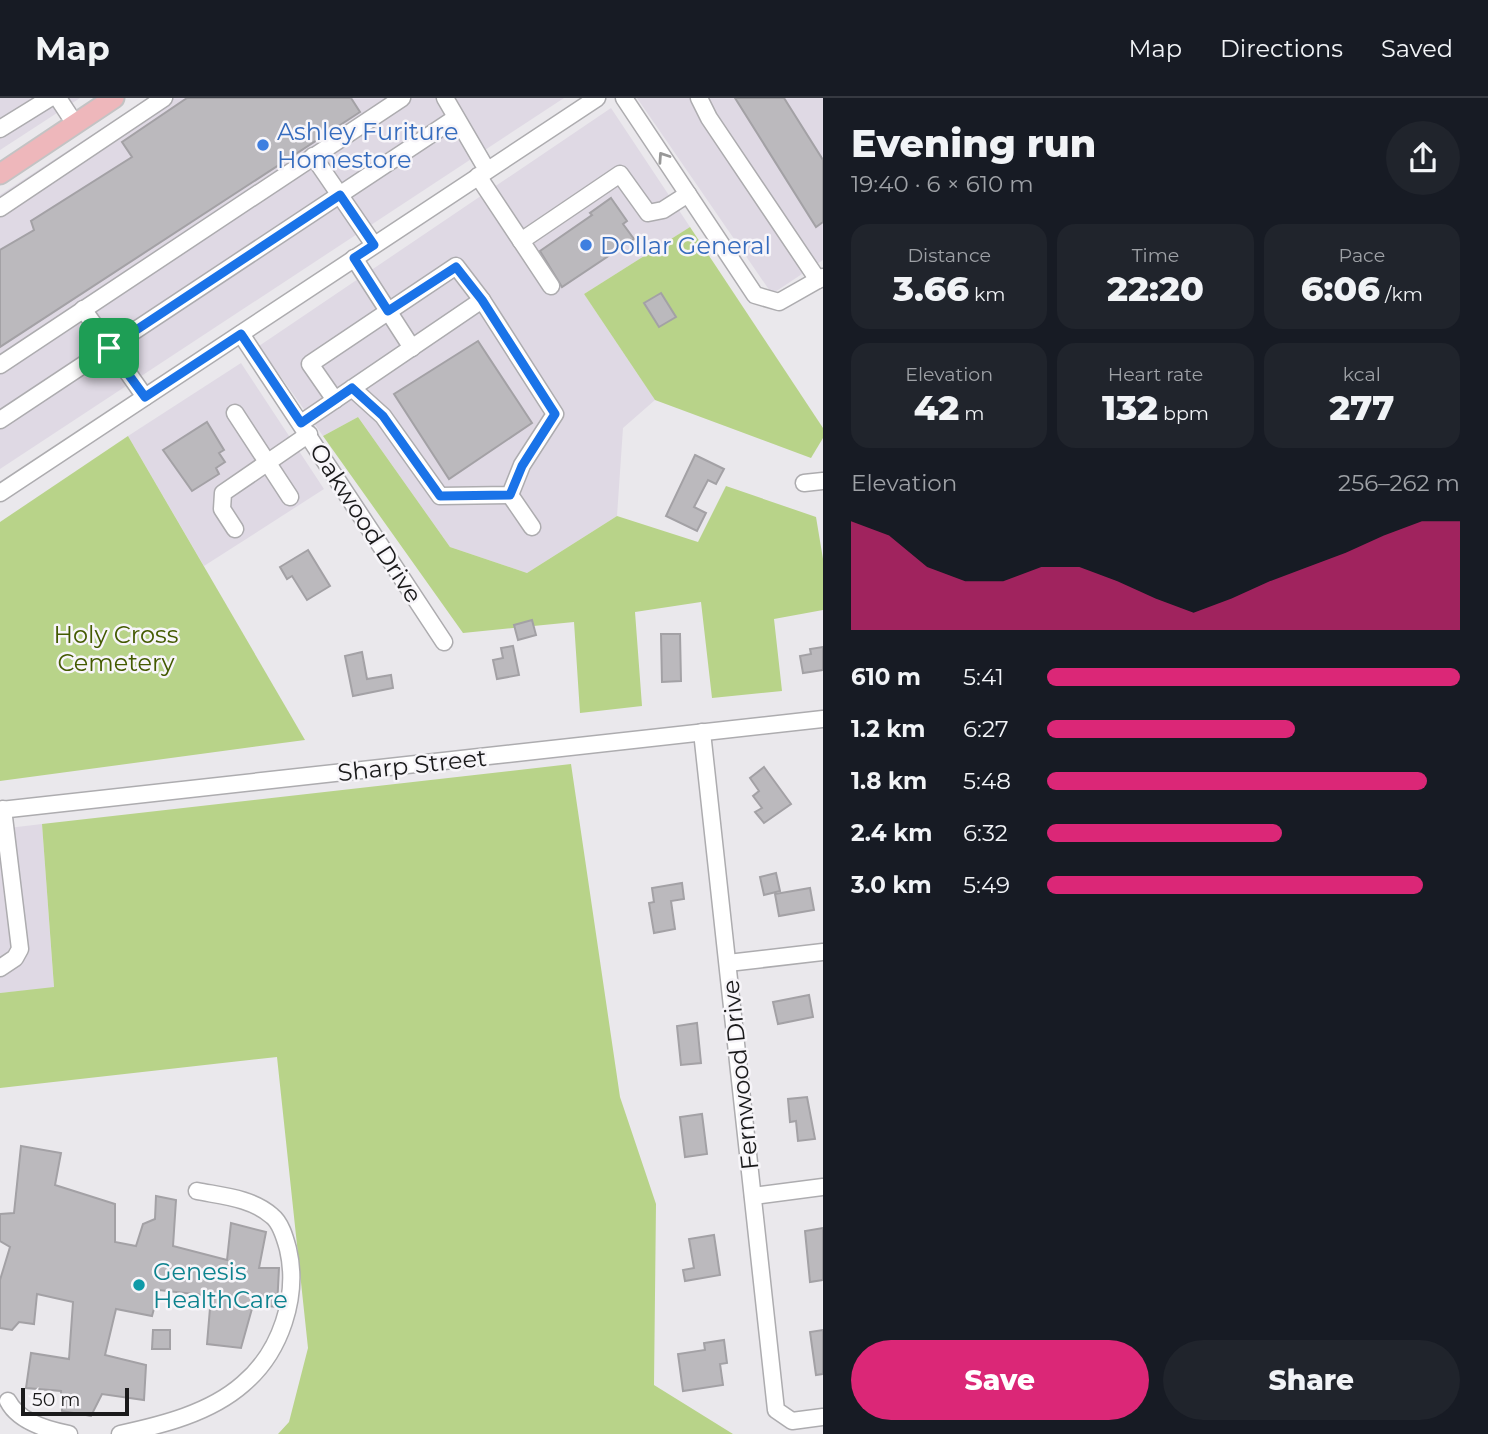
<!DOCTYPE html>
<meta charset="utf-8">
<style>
:root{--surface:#171b24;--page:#20242c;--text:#f1f3f6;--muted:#9ea1a6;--line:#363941;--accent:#db2777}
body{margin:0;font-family:Montserrat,sans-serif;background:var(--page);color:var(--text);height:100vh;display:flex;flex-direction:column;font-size:26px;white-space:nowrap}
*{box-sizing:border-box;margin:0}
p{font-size:23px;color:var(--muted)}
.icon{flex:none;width:38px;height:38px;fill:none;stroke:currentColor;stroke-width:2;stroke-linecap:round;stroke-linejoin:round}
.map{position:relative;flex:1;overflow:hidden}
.sheet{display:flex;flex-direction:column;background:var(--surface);width:665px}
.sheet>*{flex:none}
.scale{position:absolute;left:21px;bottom:18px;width:108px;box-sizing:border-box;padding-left:7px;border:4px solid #1a1a1b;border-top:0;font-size:19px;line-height:24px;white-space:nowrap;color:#1a1a1b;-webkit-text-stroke:5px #f7f5f9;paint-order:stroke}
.pin{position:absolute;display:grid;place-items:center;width:60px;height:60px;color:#fff;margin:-30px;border-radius:14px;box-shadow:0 4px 10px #0006}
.round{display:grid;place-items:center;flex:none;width:74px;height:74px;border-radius:37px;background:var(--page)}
.head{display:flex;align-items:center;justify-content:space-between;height:119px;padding:0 28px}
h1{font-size:38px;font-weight:800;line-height:52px}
.stats{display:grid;grid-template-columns:repeat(3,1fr);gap:10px;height:119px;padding:7px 28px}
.stats div{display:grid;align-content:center;border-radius:18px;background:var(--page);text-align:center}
.stats b{font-size:35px;font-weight:800}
.stats small{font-size:19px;font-weight:400}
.stats p{font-size:19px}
.chart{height:196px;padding:14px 28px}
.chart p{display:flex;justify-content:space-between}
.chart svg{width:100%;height:126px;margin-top:7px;fill:var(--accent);opacity:.7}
.primary-button{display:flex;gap:14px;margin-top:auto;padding:14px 28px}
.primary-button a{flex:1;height:80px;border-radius:42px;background:var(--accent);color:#fff;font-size:28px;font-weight:800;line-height:80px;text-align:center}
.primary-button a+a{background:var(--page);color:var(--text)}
ul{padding:0 28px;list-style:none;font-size:23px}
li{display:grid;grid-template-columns:112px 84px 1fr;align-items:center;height:52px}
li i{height:18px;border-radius:9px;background:var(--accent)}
header{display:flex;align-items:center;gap:42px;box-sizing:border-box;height:98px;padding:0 35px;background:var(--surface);border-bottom:2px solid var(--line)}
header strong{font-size:33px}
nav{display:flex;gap:38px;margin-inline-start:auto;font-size:24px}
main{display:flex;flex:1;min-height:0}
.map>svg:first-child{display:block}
.built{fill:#dfd9e4}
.green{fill:#b8d389}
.building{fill:#bbb9bd;stroke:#a3a1a5;stroke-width:2}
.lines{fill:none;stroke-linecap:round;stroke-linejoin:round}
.minor-casing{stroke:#adacaf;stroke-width:19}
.major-casing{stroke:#c3c3c4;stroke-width:23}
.minor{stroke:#fff;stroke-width:16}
.major{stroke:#eeb7bb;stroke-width:19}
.oneway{stroke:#989898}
.route-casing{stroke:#fff;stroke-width:14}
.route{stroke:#1a73e8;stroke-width:9}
.shop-dot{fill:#3f7fe0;stroke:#f7f5f9;stroke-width:2.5}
.culture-dot{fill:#0f9aa8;stroke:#f7f5f9;stroke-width:2.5}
.labels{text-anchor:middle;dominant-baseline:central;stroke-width:5;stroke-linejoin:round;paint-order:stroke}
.shop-label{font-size:24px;fill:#366cbe;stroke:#f7f5f9;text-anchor:start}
.street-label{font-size:24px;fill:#1a1a1b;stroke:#f7f5f9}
.park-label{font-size:24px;fill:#435a00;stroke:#f7f5f9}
.culture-label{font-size:24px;fill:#0d838f;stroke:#f7f5f9;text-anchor:start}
</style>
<header>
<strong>Map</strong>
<nav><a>Map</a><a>Directions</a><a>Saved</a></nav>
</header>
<main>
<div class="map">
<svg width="823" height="1336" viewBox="0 0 823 1336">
<rect width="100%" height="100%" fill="#eae8ec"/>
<g class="built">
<path d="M0,0H80L0,52Z"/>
<path d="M148,0H564L0,371V97Z"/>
<path d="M637,0H823V162L772,196Z"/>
<path d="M611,10L690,129L584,196L655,302L623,330L617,418L527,475L450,449L358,319L323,338L259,248Z"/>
<path d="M241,265L324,391L204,468L128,338Z"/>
<path d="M42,726L54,890L0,895V731Z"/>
</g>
<g class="green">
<path d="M690,129L823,330V340L811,360L655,302L584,196Z"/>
<path d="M358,319L450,449L527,475L617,418L698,444L726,388L816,419L823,461V512L774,521L782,593L712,600L701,504L635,514L642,608L580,615L574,524L463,535L323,338Z"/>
<path d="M128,338L305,642L0,683V424Z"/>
<path d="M571,666L620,999L656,1106L654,1287L733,1336H278L289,1324L308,1250L277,959L0,990V895L54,889L42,726Z"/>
</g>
<g class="building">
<path d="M187,0H351L360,14L0,249V152L34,132L31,123L132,59L122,44Z"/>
<path d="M735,0H784L823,62V124L816,129Z"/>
<path d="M611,100L627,123L623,126L634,141L562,189L540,153L592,117L590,115Z"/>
<path d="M661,195L676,219L659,229L644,205Z"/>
<path d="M478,243L532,325L449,381L394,296Z"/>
<path d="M207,324L224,352L219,355L225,364L216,370L219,376L192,393L163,352Z"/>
<path d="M695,357L724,371L716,386L708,382L694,409L706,415L697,433L666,418Z"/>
<path d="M308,452L330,488L307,502L292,478L287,481L280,469Z"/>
<path d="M532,522L536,537L518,542L514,527Z"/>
<path d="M661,536H680L681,583L662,584Z"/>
<path d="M513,548L519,577L497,581L493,562L503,560L501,550Z"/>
<path d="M823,549V572L803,575L800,558L811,556L810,551Z"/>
<path d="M362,554L367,581L391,577L393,590L353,598L345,558Z"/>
<path d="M764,669L791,706L764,725L755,714L762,710L753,698L759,693L750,680Z"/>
<path d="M776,775L780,793L764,797L760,779Z"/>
<path d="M682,785L684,801L671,803L675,831L654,835L649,805L654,804L652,790Z"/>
<path d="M810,790L814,812L779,818L775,796Z"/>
<path d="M809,897L813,919L778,926L773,904Z"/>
<path d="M697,925L701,965L681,967L677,928Z"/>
<path d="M807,999L815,1041L798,1043L796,1023L790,1024L788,1001Z"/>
<path d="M702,1016L707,1056L685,1059L680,1019Z"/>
<path d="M21,1048L61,1055L55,1087L115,1106V1144L136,1148L143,1126L155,1121L156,1098L176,1102L173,1148L227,1162L231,1125L266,1134L259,1170H279L277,1209L253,1207L241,1250L207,1246L211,1198L159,1192L152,1218L116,1211L105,1257L146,1267L144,1302L102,1296L91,1318L62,1313L61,1293L26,1290L31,1255L69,1261L73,1204L37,1196L34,1226L19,1224L12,1232L0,1230V1182L10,1149L0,1143V1116L14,1115Z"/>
<path d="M823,1130V1182L810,1184L805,1133Z"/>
<path d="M714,1137L720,1177L685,1183L683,1172L694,1170L689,1141Z"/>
<path d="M153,1232H170V1251H152Z"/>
<path d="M823,1232V1276L816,1277L810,1234Z"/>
<path d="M724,1242L727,1265L720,1266L723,1287L683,1293L678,1256L705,1252L704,1245Z"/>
</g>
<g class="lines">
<g class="minor-casing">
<g id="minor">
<path d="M58,0L75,26"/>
<path d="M445,0L487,72"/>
<path d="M624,0L755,197L779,204L823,179"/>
<path d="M699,0L709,20L818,182"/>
<path d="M0,31L50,0"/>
<path d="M313,58L374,147"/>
<path d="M478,78L551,188"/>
<path d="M0,110L164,0"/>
<path d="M521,143L620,76L648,115L663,112L688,96"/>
<path d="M354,160L412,250"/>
<path d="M83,211L145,299"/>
<path d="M241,236L444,544"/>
<path d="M0,267L402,0"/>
<path d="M335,302L310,266L456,168L482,202"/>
<path d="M235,315L290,399"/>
<path d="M0,322L454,21"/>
<path d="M301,325L482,202L555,316L522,367L510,397L440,398L383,318L352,290"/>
<path d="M804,385L823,383"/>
<path d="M0,395L597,0"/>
<path d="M510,397L532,429"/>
<path d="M235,431L222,411L223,395L309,336"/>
<path d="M702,634L776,1312L792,1323L823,1319"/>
<path d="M0,712L823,621"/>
<path d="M728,865L823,854"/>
<path d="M0,870L15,860L20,851L3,711"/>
<path d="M753,1098L823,1089"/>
<path d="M8,1303C18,1323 48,1332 69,1336"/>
<path d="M120,1336C162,1327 210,1315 243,1286C281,1254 299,1198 288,1151C285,1140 281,1125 272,1118C252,1100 222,1098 197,1093"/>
</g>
</g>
<g class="major-casing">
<path id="major" d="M0,76L114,0"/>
</g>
<use href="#minor" class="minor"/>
<use href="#major" class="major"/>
</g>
<defs><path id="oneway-chevron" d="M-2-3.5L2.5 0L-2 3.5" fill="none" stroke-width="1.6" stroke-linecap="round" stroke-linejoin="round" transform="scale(1.75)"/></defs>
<use class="oneway" href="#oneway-chevron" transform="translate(663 59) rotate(-124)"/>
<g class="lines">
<g class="route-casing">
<path id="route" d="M340,97L374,147L354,160L388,213L456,169L482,202L555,316L522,368L510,397L440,398L383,318L352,290L301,325L241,236L145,299L109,250Z"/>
</g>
<use href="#route" class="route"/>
</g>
<g class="shop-dot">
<circle cx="263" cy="47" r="7"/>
<circle cx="586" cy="147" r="7"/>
</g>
<circle class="culture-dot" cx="139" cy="1187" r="7"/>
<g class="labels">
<g class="shop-label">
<text x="277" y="33">Ashley Furiture<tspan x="277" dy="28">Homestore</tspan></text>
<text x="600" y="147">Dollar General</text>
</g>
<g class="street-label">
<text transform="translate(366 425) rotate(57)">Oakwood Drive</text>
<text transform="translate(412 667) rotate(-6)">Sharp Street</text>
<text transform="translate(740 977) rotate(-96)">Fernwood Drive</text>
</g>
<g class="park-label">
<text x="116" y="536">Holy Cross<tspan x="116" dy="28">Cemetery</tspan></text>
</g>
<g class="culture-label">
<text x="153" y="1173">Genesis<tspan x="153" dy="28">HealthCare</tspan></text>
</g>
</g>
</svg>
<div class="scale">50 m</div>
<div class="pin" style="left:109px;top:250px;background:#1e9e55"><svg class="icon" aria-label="arrive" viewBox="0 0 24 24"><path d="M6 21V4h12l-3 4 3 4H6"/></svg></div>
</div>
<section class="sheet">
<div class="head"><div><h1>Evening run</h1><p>19:40 · 6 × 610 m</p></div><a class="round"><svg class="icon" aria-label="share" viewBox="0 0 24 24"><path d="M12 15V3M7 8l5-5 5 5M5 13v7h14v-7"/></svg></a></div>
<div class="stats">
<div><p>Distance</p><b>3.66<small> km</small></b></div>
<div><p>Time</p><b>22:20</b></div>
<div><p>Pace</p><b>6:06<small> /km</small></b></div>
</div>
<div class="stats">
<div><p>Elevation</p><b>42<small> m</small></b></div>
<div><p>Heart rate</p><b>132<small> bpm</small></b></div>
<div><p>kcal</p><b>277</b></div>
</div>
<div class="chart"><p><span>Elevation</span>256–262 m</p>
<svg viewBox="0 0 160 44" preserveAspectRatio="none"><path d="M0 44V6L10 11L20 22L30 27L40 27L50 22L60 22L70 27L80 33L90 38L100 33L110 27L120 22L130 17L140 11L150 6L160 6V44z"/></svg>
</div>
<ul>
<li><b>610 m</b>5:41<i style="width:100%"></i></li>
<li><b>1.2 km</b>6:27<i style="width:60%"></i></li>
<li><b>1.8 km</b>5:48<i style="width:92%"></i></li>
<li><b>2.4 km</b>6:32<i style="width:57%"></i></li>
<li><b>3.0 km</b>5:49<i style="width:91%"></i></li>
</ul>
<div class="primary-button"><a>Save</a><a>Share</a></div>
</section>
</main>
